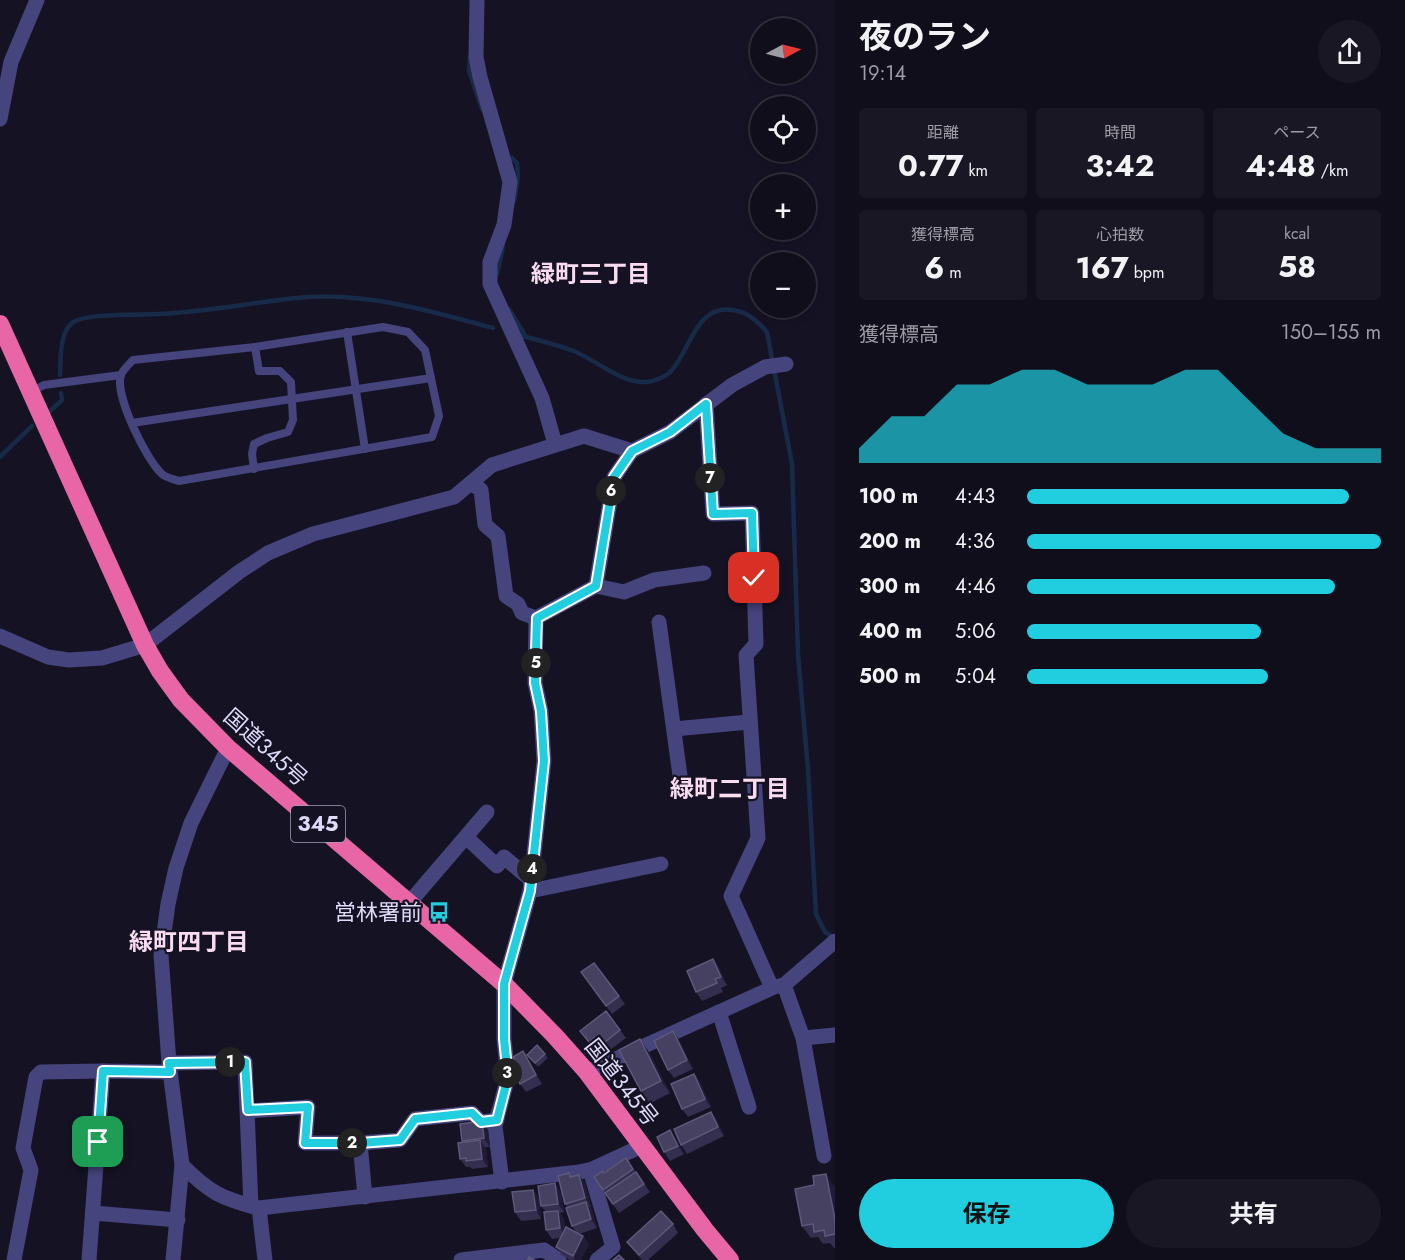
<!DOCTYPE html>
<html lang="ja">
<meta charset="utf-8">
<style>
:root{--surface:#100e1b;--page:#191724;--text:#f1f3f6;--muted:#9c9ca3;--line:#302e3a;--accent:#21cee0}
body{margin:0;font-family:Jost,"Noto Sans JP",sans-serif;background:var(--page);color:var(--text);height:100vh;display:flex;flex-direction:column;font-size:22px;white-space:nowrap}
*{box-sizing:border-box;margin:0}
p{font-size:20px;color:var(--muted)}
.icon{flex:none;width:33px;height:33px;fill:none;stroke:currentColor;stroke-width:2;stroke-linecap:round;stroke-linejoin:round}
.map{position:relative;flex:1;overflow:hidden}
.drawer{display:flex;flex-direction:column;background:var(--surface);width:570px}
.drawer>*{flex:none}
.needle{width:39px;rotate:83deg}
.controls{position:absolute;left:750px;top:18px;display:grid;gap:12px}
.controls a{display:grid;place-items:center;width:66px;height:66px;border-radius:50%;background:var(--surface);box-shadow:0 3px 9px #0003,0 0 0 2px var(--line);font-size:30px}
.pin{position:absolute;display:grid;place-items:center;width:51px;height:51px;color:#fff;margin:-26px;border-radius:12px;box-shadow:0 3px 9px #0006}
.km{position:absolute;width:30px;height:30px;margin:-15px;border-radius:50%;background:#222;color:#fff;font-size:16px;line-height:30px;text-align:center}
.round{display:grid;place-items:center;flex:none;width:63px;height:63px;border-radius:32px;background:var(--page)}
.head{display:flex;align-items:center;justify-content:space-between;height:102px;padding:0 24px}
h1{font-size:33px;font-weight:700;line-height:45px}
.stats{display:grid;grid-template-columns:repeat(3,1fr);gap:9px;height:102px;padding:6px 24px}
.stats div{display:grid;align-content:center;border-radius:6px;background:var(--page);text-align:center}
.stats b{font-size:30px;font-weight:700}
.stats small{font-size:16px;font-weight:400}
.stats p{font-size:16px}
.chart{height:168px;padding:12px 24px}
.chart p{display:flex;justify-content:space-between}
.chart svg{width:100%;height:108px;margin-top:6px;fill:var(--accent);opacity:.7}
.button{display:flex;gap:12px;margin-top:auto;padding:12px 24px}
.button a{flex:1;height:69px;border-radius:36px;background:var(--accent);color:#111;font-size:24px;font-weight:700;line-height:69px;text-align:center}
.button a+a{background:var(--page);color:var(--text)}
ul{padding:0 24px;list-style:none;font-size:20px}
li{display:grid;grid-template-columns:96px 72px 1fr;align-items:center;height:45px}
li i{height:15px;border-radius:8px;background:var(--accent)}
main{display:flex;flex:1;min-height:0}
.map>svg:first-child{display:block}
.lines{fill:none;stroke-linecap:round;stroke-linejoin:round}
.stream{stroke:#172b48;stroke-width:4.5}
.lane{stroke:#45447d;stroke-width:8}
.street{stroke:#45447d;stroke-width:15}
.highway{stroke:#e966a6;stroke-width:18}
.wall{fill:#342e4f}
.shaded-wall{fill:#201b36}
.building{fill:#464061;stroke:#5e5879;stroke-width:1.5}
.route-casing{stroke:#fff;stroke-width:12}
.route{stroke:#21cee0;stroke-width:8}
.labels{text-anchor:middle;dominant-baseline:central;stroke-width:4.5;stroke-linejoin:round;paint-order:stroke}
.shield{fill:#151224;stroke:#a29eba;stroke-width:1.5}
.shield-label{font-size:21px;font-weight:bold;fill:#dedafa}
.street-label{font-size:22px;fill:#dedafa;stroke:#151224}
.poi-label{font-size:22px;fill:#dedafa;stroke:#151224;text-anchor:end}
.neighbourhood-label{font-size:24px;font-weight:bold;fill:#fadcf0;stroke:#151224}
</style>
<main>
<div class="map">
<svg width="835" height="1260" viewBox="0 0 835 1260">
<rect width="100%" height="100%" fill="#151224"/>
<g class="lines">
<g class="stream">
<path d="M470,57L469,71L482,109"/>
<path d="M512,158L517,163C519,176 517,188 514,201"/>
<path d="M497,274L503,247"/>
<path d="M509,309L526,337"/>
<path d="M522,336C538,340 555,344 571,350C596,359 620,384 647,382C655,381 666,377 672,370C691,349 695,305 733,310C748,312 757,321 767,332L792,464L798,654L808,770L816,914L825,932L833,937"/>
<path d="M60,375C61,359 59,334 72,323C84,313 140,315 158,314C208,312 258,301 308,297C371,293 433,312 493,328"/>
<path d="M50,411L62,400L61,393"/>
<path d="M0,457L32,426"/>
</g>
<g class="lane">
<path d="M383,327L408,332L425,350L439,416L432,437L179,481C174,479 166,478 162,474C147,461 114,395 121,375C123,370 129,364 133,360L255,347Z"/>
<path d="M347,332L365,449"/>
<path d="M31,392L44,385L121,375"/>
<path d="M132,423L431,378"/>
<path d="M254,469L252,454L254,444L267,438L288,432L293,420L291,382L280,371H259L255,347"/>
</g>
<g class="street">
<path d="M477,0L476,57L480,77L510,182L504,225L490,262V284L542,398L555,444"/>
<path d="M0,119L11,62L37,0"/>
<path d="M471,483L481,490L485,525L498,536L506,596L518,604L522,613L536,618L535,683L541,711L544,761L530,891L504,984V1039L508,1077L495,1126L502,1182"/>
<path d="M596,586L624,592L654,580L704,573"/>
<path d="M536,618L596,586L614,477L632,451"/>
<path d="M659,622L681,783"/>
<path d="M0,636L48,657L69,660L102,658L145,645L239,572L268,553L313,534L454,497L492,465L584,436L632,451L670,432L732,385L765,367L786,364"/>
<path d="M674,729L749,722"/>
<path d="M466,837L497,866L504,857L531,880"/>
<path d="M530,891L661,864"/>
<path d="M409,903L487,812"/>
<path d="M784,985L803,1038L824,1156"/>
<path d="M774,987L784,985L835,941"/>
<path d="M719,1012L749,1107"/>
<path d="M803,1038L835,1035"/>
<path d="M169,1063L245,1062L251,1206"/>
<path d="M587,1072L772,988L731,896L758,838L746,655L756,644L752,513L713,514L706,404"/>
<path d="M248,1111L308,1107L305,1143H360"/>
<path d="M182,1165C209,1192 220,1198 258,1208"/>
<path d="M590,1170L613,1247L597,1260"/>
<path d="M365,1197L360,1143L400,1140L415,1119L472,1113L481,1122L497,1120"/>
<path d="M93,1213L178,1220"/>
<path d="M14,1260L31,1170L23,1148L36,1077L41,1072L103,1071"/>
<path d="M89,1260L103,1071L170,1072"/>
<path d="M173,1260L182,1165L169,1063L161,955L168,904L176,868L191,823L228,748"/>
<path d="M265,1260L259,1208L579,1172L590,1170L642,1146"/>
<path d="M461,1260L544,1250L559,1260"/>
</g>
<path class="highway" d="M0,324L145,645L160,671L181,700L228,748L504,984L555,1036L587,1072L705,1230L730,1260"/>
</g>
<g class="wall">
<path d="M713,959L719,968L727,985L721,988L723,992L702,1001L696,992Z"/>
<path d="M594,963L625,1004L612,1014L581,972Z"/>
<path d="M606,1011L626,1038L606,1053L601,1046L595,1051L580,1031Z"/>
<path d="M673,1031L679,1040L693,1069L674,1078L668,1070Z"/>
<path d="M649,1052L670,1093L649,1104L641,1091Z"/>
<path d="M545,1054L548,1058L538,1067L527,1055Z"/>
<path d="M529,1060L542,1084L526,1092L520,1084Z"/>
<path d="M694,1074L700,1082L711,1107L688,1117L682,1109Z"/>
<path d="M711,1112L717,1120L724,1136L687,1154L681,1145Z"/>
<path d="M488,1130L490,1147H485L486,1149L488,1167L472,1169L470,1167H466L460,1159L463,1142L462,1141Z"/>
<path d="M676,1139L684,1154L670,1161L664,1152Z"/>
<path d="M626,1158L650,1192L619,1213L594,1177L604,1173Z"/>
<path d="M579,1175L585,1183L591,1207H590L592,1210L597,1228L579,1234L583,1236L589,1244L581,1260H570L562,1255L556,1247L561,1238L552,1239L546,1230V1212L541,1206L561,1192L564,1212L560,1213L564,1219L565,1229L576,1232L572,1226L568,1208L565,1204Z"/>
<path d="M835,1186V1248H834L830,1243L823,1244L818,1237L811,1238L802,1226Z"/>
<path d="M533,1190L539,1199L541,1219L521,1221L515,1212Z"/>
<path d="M673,1224L678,1233L648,1260H642L627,1242Z"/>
</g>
<g class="shaded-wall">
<path d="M713,959L719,968L727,985L721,977Z"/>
<path d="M673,1031L679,1040L693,1069L687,1060Z"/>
<path d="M640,1039L649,1052L670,1093L661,1081Z"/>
<path d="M523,1051L529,1060L542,1084L536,1075Z"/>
<path d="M694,1074L700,1082L711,1107L705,1099Z"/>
<path d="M711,1112L717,1120L724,1136L718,1127Z"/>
<path d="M482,1121L488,1130L490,1147L484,1138Z"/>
<path d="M670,1130L676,1139L684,1154L678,1146Z"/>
<path d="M480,1140L486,1149L488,1167L482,1159Z"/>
<path d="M826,1174L835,1188V1219Z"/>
<path d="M579,1175L585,1183L591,1207L585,1198Z"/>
<path d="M555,1183L561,1192L564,1212L558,1204Z"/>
<path d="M533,1190L539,1199L541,1219L536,1210Z"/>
<path d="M586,1202L592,1210L597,1228L591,1219Z"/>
<path d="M558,1211L564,1219L566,1237L560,1228Z"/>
<path d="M583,1236L589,1244L581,1260H575L573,1256Z"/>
</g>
<g class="building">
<path d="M713,959L721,977L715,979L717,983L696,992L687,971Z"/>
<path d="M594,963L619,996L606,1006L581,972Z"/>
<path d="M606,1011L620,1030L601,1045L595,1037L589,1042L580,1031Z"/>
<path d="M673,1031L687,1060L668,1070L654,1041Z"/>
<path d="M640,1039L661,1081L641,1091L619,1050Z"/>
<path d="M537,1045L545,1054L535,1063L527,1055Z"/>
<path d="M523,1051L536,1075L520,1084L510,1065L516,1062L513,1057Z"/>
<path d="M694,1074L705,1099L682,1109L671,1084Z"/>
<path d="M711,1112L718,1127L681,1145L674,1129Z"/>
<path d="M482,1121L484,1138L462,1141L460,1124Z"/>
<path d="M670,1130L678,1146L664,1152L657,1137Z"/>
<path d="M480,1140L482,1159L466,1161V1158L460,1159L458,1143Z"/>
<path d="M626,1158L633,1169L603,1190L594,1177L603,1171L604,1173Z"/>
<path d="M636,1172L644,1184L613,1204L605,1193Z"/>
<path d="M569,1173L570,1177L579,1175L585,1198L565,1204L558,1176Z"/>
<path d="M826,1174L835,1219V1234L825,1236L824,1230L814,1232L813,1224L802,1226L795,1189L814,1185L813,1176Z"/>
<path d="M555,1183L558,1204L541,1206L538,1186Z"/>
<path d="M533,1190L536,1210L515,1212L512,1192Z"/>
<path d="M586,1202L591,1219L572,1226L566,1208Z"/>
<path d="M558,1211L560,1228L546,1230L544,1212Z"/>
<path d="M661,1211L673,1224L639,1255L627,1242Z"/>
<path d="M566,1227L583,1236L573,1256L556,1247Z"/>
<path d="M619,1255L624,1260H613Z"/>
<path d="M529,1257L534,1260H527Z"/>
</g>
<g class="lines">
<g class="route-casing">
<path id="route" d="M98,1142L103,1071L170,1072L169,1063L245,1062L248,1110L308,1107L305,1143H360L400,1140L415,1119L472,1113L481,1122L497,1120L508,1077L504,1039V984L530,891L544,761L541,711L535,683L537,618L596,586L614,477L632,451L670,432L706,404L713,514L752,513L754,578"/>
</g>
<use href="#route" class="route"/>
</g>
<defs>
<g id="bus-bare" transform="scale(1.62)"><path d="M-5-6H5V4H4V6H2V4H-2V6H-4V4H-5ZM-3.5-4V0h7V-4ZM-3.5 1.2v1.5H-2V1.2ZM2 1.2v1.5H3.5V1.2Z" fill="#21cee0" stroke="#151224" stroke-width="2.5" paint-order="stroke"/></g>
</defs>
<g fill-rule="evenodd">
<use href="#bus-bare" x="439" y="912"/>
</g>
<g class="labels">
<rect class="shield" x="291" y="806" width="54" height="36" rx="4.5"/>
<g class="shield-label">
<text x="318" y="824">345</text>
</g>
<g class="street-label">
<text transform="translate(266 747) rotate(42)">国道345号</text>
<text transform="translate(622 1082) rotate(52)">国道345号</text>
</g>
<g class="poi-label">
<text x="422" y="912">営林署前</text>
</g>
<g class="neighbourhood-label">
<text x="591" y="273">緑町三丁目</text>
<text x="730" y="788">緑町二丁目</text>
<text x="189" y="941">緑町四丁目</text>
</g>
</g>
</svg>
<div class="controls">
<a><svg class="needle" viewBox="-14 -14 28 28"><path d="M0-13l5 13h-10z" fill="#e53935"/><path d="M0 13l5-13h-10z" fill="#9c9ca3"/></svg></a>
<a><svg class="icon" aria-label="locate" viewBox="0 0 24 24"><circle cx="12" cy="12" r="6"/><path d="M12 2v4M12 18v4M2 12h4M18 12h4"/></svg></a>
<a>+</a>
<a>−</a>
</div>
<div class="pin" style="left:98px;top:1142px;background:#1e9e55"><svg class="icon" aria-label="arrive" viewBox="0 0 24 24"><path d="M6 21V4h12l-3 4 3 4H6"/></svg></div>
<div class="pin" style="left:754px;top:578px;background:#d93025"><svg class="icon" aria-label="check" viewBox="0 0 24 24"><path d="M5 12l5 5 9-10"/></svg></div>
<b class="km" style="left:230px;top:1062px">1</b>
<b class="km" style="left:352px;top:1143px">2</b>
<b class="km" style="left:507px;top:1073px">3</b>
<b class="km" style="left:532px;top:869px">4</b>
<b class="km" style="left:536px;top:663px">5</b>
<b class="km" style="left:611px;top:491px">6</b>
<b class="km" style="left:710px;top:478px">7</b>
</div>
<section class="drawer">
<div class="head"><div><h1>夜のラン</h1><p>19:14</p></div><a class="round"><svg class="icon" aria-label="share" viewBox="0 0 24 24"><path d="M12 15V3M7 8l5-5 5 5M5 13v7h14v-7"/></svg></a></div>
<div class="stats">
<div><p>距離</p><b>0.77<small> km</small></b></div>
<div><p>時間</p><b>3:42</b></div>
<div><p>ペース</p><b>4:48<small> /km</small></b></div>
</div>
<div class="stats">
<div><p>獲得標高</p><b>6<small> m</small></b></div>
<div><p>心拍数</p><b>167<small> bpm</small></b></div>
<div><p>kcal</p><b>58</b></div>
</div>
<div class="chart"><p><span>獲得標高</span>150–155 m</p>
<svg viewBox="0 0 160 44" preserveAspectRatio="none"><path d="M0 44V38L10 25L20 25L30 12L40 12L50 6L60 6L70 12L80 12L90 12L100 6L110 6L120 19L130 32L140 38L150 38L160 38V44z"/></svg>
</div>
<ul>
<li><b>100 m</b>4:43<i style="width:91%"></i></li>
<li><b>200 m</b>4:36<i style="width:100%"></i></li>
<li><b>300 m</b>4:46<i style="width:87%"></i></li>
<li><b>400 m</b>5:06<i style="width:66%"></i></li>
<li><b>500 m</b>5:04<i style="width:68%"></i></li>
</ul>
<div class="button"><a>保存</a><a>共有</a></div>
</section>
</main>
